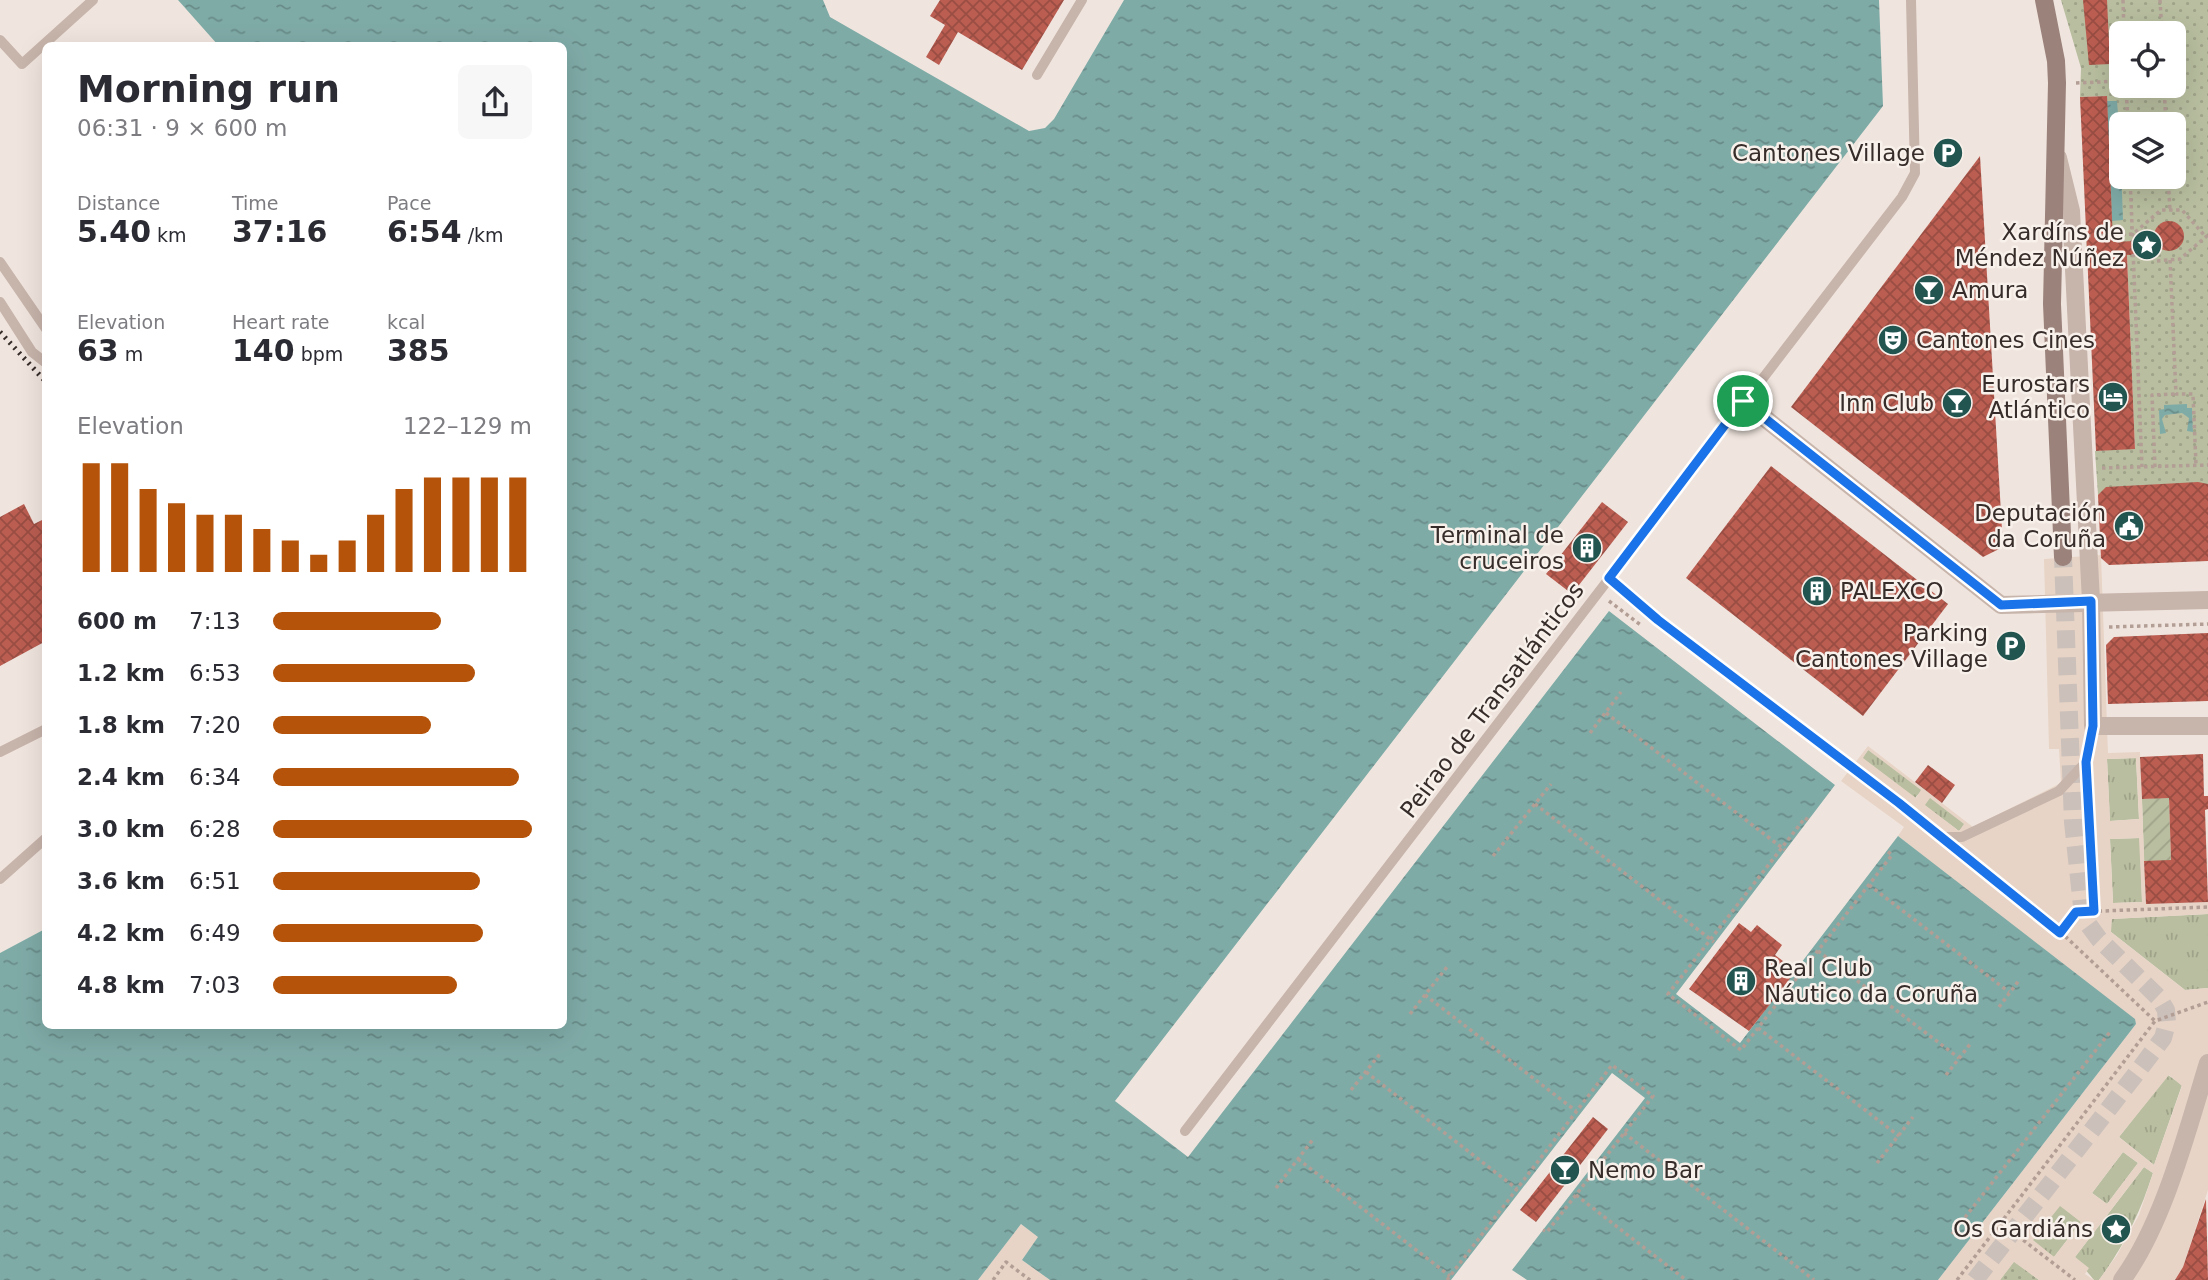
<!DOCTYPE html>
<meta charset="utf-8">
<style>
:root{--surface:#fff;--page:#f7f7f7;--text:#2b2b33;--muted:#7c7c81;--accent:#b45309}
body{margin:0;font-family:"DejaVu Sans",sans-serif;background:var(--page);color:var(--text);height:100vh;display:flex;flex-direction:column;font-size:26px;white-space:nowrap}
*{box-sizing:border-box;margin:0}
p{font-size:23px;color:var(--muted)}
.icon{flex:none;width:38px;height:38px;fill:none;stroke:currentColor;stroke-width:2;stroke-linecap:round;stroke-linejoin:round}
.map{position:relative;flex:1;overflow:hidden}
.side{position:absolute;left:42px;top:42px;width:525px;height:987px;display:flex;flex-direction:column;background:var(--surface);border-radius:10px;box-shadow:0 7px 28px #0002}
.side>*{flex:none}
.tools{position:absolute;left:2109px;top:21px;display:grid;gap:14px}
.tools a{display:grid;place-items:center;width:77px;height:77px;border-radius:10px;background:var(--surface);box-shadow:0 7px 28px #0002;font-size:35px}
.pin{position:absolute;display:grid;place-items:center;width:60px;height:60px;color:#fff;margin:-30px;border:4px solid #fff;border-radius:50%;box-shadow:0 2px 7px #0007}
.round{display:grid;place-items:center;flex:none;width:74px;height:74px;border-radius:10px;background:var(--page)}
.head{display:flex;align-items:center;justify-content:space-between;height:119px;padding:0 35px}
h1{font-size:38px;font-weight:700;line-height:52px}
.stats{display:grid;grid-template-columns:repeat(3,1fr);gap:10px;height:119px;padding:7px 35px}
.stats div{display:grid;align-content:center}
.stats b{font-size:30px;font-weight:700}
.stats small{font-size:19px;font-weight:400}
.stats p{font-size:19px}
.chart{height:196px;padding:14px 35px}
.chart p{display:flex;justify-content:space-between}
.chart svg{width:100%;height:126px;margin-top:7px;stroke:var(--accent);stroke-width:6}
ul{padding:0 35px;list-style:none;font-size:23px}
li{display:grid;grid-template-columns:112px 84px 1fr;align-items:center;height:52px}
li i{height:18px;border-radius:9px;background:var(--accent)}
.map>svg:first-child{display:block}
.grass{fill:url(#grass-tufts)}
.park{fill:url(#park-dots);fill-rule:evenodd}
.garden{fill:url(#garden-furrows)}
.plaza{fill:#e7d4c6;fill-rule:evenodd}
.water{fill:url(#water-ripples)}
.building{fill:url(#building-cross-hatch)}
.lines{fill:none;stroke-linecap:round;stroke-linejoin:round}
.secondary-tunnel{stroke:#cbc0ba;stroke-width:18;stroke-dasharray:18 9;stroke-linecap:butt}
.path{stroke:#b39e95;stroke-width:3.5;stroke-dasharray:3.5 3.5;stroke-linecap:butt}
.lane{stroke:#c7b4ab;stroke-width:10}
.street{stroke:#c7b4ab;stroke-width:18}
.secondary{stroke:#9b837c;stroke-width:18}
.rail{stroke:#362c29;stroke-width:5;stroke-dasharray:2 5;stroke-linecap:butt}
.route-casing{stroke:#fff;stroke-width:14}
.route{stroke:#1a73e8;stroke-width:9}
.labels{text-anchor:middle;dominant-baseline:central;stroke-width:5;stroke-linejoin:round;paint-order:stroke}
.poi-label{font-size:23px;fill:#362c29;stroke:#f8f0ea;text-anchor:end}
.street-label{font-size:23px;fill:#362c29;stroke:#f8f0ea}
</style>
<div class="map">
<svg width="2208" height="1280" viewBox="0 0 2208 1280">
<defs>
<pattern id="grass-tufts" width="24" height="20" patternUnits="userSpaceOnUse" patternTransform="scale(1.75)"><rect width="24" height="20" fill="#b8be9f"/><path d="M3 7l-1-3M5 7V3M7 7l1-3M15 17l-1-3M17 17v-4M19 17l1-3" fill="none" stroke="#9fa389"/></pattern>
<pattern id="park-dots" width="8" height="8" patternUnits="userSpaceOnUse" patternTransform="scale(1.75)"><rect width="8" height="8" fill="#b8be9f"/><path d="M2 2h.1M6 6h.1" fill="none" stroke="#9fa389" stroke-width="1.8" stroke-linecap="round"/></pattern>
<pattern id="garden-furrows" width="10" height="10" patternUnits="userSpaceOnUse" patternTransform="scale(1.75)"><rect width="10" height="10" fill="#b8be9f"/><path d="M-1 1l2-2M0 10L10 0M9 11l2-2" fill="none" stroke="#9fa389"/></pattern>
<pattern id="water-ripples" width="26" height="14" patternUnits="userSpaceOnUse" patternTransform="scale(1.75)"><rect width="26" height="14" fill="#7faba7"/><path d="M2 4q2-2 4 0t4 0M15 11q2-2 4 0t4 0" fill="none" stroke="#698b88"/></pattern>
<pattern id="building-cross-hatch" width="8" height="8" patternUnits="userSpaceOnUse" patternTransform="scale(1.75)"><rect width="8" height="8" fill="#bb5d51"/><path d="M0 0l8 8M0 8l8-8" fill="none" stroke="#994d43"/></pattern>
</defs>
<rect width="100%" height="100%" fill="#f0e5de"/>
<g class="grass">
<path d="M1869,749L1922,790L1915,798L1862,758Z"/>
<path d="M2136,758L2139,819L2110,821L2107,759Z"/>
<path d="M1930,797L1965,824L1959,831L1924,805Z"/>
<path d="M2140,838L2142,902L2113,903L2110,839Z"/>
<path d="M2208,914V988L2185,990L2111,932V919Z"/>
<path d="M2168,1075L2182,1085L2154,1165L2119,1137Z"/>
<path d="M2123,1152L2138,1163L2107,1204L2092,1193Z"/>
<path d="M2144,1167L2153,1173C2140,1213 2124,1246 2099,1280H2094L2075,1257Z"/>
<path d="M2060,1205L2081,1222L2054,1257L2032,1241Z"/>
</g>
<g class="park">
<path d="M2061,0H2208V484H2162L2098,495L2095,451L2135,448L2127,255L2087,256L2086,227L2112,225L2106,96L2080,97L2081,68ZM2121,33H2174V86H2121ZM2121,124H2174V177H2121Z"/>
<path d="M2014,1261L2039,1280H2000Z"/>
</g>
<path class="garden" d="M2169,797L2171,862L2144,861L2142,799Z"/>
<g class="plaza">
<path d="M2101,555L2108,753L2140,752L2146,904L2208,902V914L2112,919L2111,932L2185,990L2208,988V1190L2183,1267L2175,1280H2099L2117,1255L2139,1215L2153,1173L2144,1167L2075,1257L2089,1268L2085,1274L2094,1280H2039L2014,1262L2000,1280H1938L2136,1024L1898,836L1904,827L1841,781L1868,746L1973,827L2061,783L2059,749H2049L2044,559ZM1868,750L1921,790L1916,798L1863,758ZM2136,758L2139,819L2110,821L2107,759ZM1930,798L1964,824L1959,831L1925,805ZM2139,838L2142,902L2113,903L2110,839ZM2169,1075L2182,1086L2154,1165L2119,1137ZM2123,1152L2138,1163L2107,1204L2092,1193ZM2060,1206L2081,1222L2054,1257L2033,1240Z"/>
<path d="M1021,1224L1039,1237L1022,1260L1050,1280H978Z"/>
</g>
<g class="water">
<path d="M178,0H823L830,17L1029,131L1045,128L1054,119L1124,0H1879L1883,106L1115,1101L1188,1157L1609,611L1835,785L1676,994L1740,1043L1898,836L2135,1019L2136,1024L1938,1280H1527L1512,1270L1645,1098L1612,1073L1451,1280H1050L1022,1260L1038,1237L1021,1224L978,1280H0V953L45,929L46,1026H564V46L218,45Z"/>
<path d="M2107,101H2117L2121,154L2109,155Z"/>
<path d="M2121,166L2123,220L2112,221L2110,167Z"/>
<path d="M2187,404V408H2192L2193,432L2187,431L2189,418L2182,413L2165,415L2162,419L2166,433L2160,434L2159,410L2164,409V405Z"/>
</g>
<g class="building">
<path d="M940,0H1064L1022,70L958,32L939,65L926,57L945,25L930,16Z"/>
<path d="M2083,0H2107L2110,64L2089,65Z"/>
<path d="M2107,96L2113,242L2134,241L2135,255H2127L2135,449L2096,451L2080,97Z"/>
<path d="M1980,156L2003,547L1983,557L1791,407Z"/>
<circle cx="2169" cy="236" r="15"/>
<path d="M1771,466L1948,604L1863,716L1686,578Z"/>
<path d="M2198,482L2208,484V561L2109,565L2101,558L2098,495L2106,487Z"/>
<path d="M1602,502L1628,522L1572,594L1546,574Z"/>
<path d="M24,504L34,524L46,518V641L0,666V517Z"/>
<path d="M2208,633V701L2108,704L2106,645L2114,637Z"/>
<path d="M2203,754L2204,796H2208V809L2205,810L2208,902L2146,904L2144,861L2171,860L2169,798L2142,799L2140,757Z"/>
<path d="M1928,765L1955,785L1942,803L1915,782Z"/>
<path d="M1739,923L1751,932L1757,925L1782,945L1775,955L1796,971L1749,1031L1689,989Z"/>
<path d="M1593,1117L1608,1129L1536,1222L1520,1210Z"/>
<path d="M2206,1199L2208,1280H2175L2183,1267Z"/>
</g>
<g class="lines">
<path class="secondary-tunnel" d="M1975,1280L2135,1075L2163,1038L2167,1023L2166,1010L2159,998L2099,939L2088,924L2082,906L2073,822L2063,557"/>
<g class="path">
<path d="M2123,0L2124,33"/>
<path d="M2160,0L2162,33"/>
<path d="M2076,83L2121,81"/>
<path d="M2126,86L2128,124"/>
<path d="M2164,86L2166,124"/>
<path d="M2109,161H2121"/>
<path d="M2130,177L2142,467"/>
<path d="M2168,177L2170,210"/>
<path d="M2134,235L2156,261L2180,259L2208,235"/>
<path d="M2087,236L2133,234L2161,210H2182L2205,236"/>
<path d="M2170,260L2176,394H2193L2196,465"/>
<path d="M2155,467L2152,395L2175,394"/>
<path d="M2102,468L2208,465"/>
<path d="M1609,601L1642,626"/>
<path d="M2109,627L2208,624"/>
<path d="M1606,713L1785,850"/>
<path d="M1590,733L1621,692"/>
<path d="M2087,781L2094,911"/>
<path d="M1535,804L1714,942"/>
<path d="M1808,820L1805,818L1668,994L1741,1050L1892,855L1887,851"/>
<path d="M1955,850L2067,938L2155,1021"/>
<path d="M1493,856L1551,784"/>
<path d="M1869,885L2009,992"/>
<path d="M2060,933L2076,912L2208,907"/>
<path d="M1818,951L1959,1058"/>
<path d="M1425,995L1576,1111"/>
<path d="M1999,1007L2020,979"/>
<path d="M1410,1014L1447,967"/>
<path d="M1758,1028L1899,1136"/>
<path d="M1366,1072L1517,1189"/>
<path d="M1946,1075L1971,1043"/>
<path d="M1351,1090L1380,1054"/>
<path d="M1624,1133L1814,1280"/>
<path d="M1298,1159L1450,1276"/>
<path d="M1877,1163L1913,1117"/>
<path d="M1276,1188L1314,1138"/>
<path d="M1576,1195L1686,1280"/>
<path d="M2001,1223L2075,1280"/>
<path d="M1952,1234L2110,1032"/>
<path d="M993,1280L1006,1262L1030,1280"/>
<path d="M1447,1280L1612,1065L1653,1096L1547,1232L1543,1230"/>
<path d="M1957,1280L2155,1021L2208,1002"/>
</g>
<g class="lane">
<path d="M0,40L22,64L93,0"/>
<path d="M1037,75L1082,0"/>
<path d="M0,262L46,329"/>
<path d="M0,302L32,352L46,363"/>
<path d="M1609,578L1658,620L1940,837H1962L2059,791L2086,762L2093,726"/>
<path d="M0,752L46,729"/>
<path d="M0,879L46,838"/>
<path d="M1185,1131L1902,197L1915,173L1911,0"/>
</g>
<g class="street">
<path d="M2058,158L2071,211L2091,601L2093,726H2208"/>
<path d="M1743,401L2001,605L2208,600"/>
<path d="M2122,1280C2164,1223 2187,1131 2208,1063"/>
</g>
<path class="secondary" d="M2044,0L2056,61L2057,83L2052,304L2063,557"/>
<path class="rail" d="M0,332L46,382"/>
</g>
<g class="lines">
<g class="route-casing">
<path id="route" d="M1743,401L2001,605L2091,601L2093,726L2086,762L2094,911L2076,912L2060,933L1899,803L1658,620L1609,578Z"/>
</g>
<use href="#route" class="route"/>
</g>
<defs>
<g id="parking-disc" transform="scale(1.575)"><circle r="9.5" fill="#225450" stroke="#f8f0ea"/><path d="M-3.5-5.5H1a3.5 3.5 0 0 1 0 7H-1V5.5H-3.5ZM-1-3.4V-.6H.8a1.4 1.4 0 0 0 0-2.8Z" fill="#fff"/></g>
<g id="sight-disc" transform="scale(1.575)"><circle r="9.5" fill="#225450" stroke="#f8f0ea"/><path d="M0-6L1.8-2.2L6-1.7L2.9 1.2L3.7 5.4L0 3.3L-3.7 5.4L-2.9 1.2L-6-1.7L-1.8-2.2Z" fill="#fff"/></g>
<g id="bar-disc" transform="scale(1.575)"><circle r="9.5" fill="#225450" stroke="#f8f0ea"/><path d="M-6-5H6L.8 .8V4.5H3.5V6h-7V4.5H-.8V.8Z" fill="#fff"/></g>
<g id="theatre-disc" transform="scale(1.575)"><circle r="9.5" fill="#225450" stroke="#f8f0ea"/><path d="M-5-5.5Q0-4 5-5.5V0Q5 5 0 6Q-5 5-5 0ZM-3.3-2.5H-1v1.5H-3.3ZM1-2.5H3.3v1.5H1ZM-2.8 1Q0 5.5 2.8 1Z" fill="#fff"/></g>
<g id="hotel-disc" transform="scale(1.575)"><circle r="9.5" fill="#225450" stroke="#f8f0ea"/><path d="M-6-4.5h1.5V1H6V5H4.5V3h-9V5H-6ZM-4 0a1.8 1.8 0 1 1 3.6 0ZM.5 0V-2.5h3Q6-2.5 6 0Z" fill="#fff"/></g>
<g id="civic-disc" transform="scale(1.575)"><circle r="9.5" fill="#225450" stroke="#f8f0ea"/><path d="M-.6-6.5H3V-4.5H.6V-3L4-1V1h2V6H-6V1h2V-1L-.6-3ZM-1.2 2.5V6h2.4V2.5Z" fill="#fff"/></g>
<g id="building-disc" transform="scale(1.575)"><circle r="9.5" fill="#225450" stroke="#f8f0ea"/><path d="M-4-6H4V6H1V3H-1V6H-4ZM-2.5-4.3h1.7v1.8h-1.7ZM.8-4.3h1.7v1.8H.8ZM-2.5-1h1.7V.8h-1.7ZM.8-1h1.7V.8H.8Z" fill="#fff"/></g>
</defs>
<g fill-rule="evenodd">
<use href="#parking-disc" x="1948" y="153"/>
<use href="#sight-disc" x="2147" y="245"/>
<use href="#bar-disc" x="1929" y="290"/>
<use href="#theatre-disc" x="1893" y="340"/>
<use href="#hotel-disc" x="2113" y="397"/>
<use href="#bar-disc" x="1957" y="403"/>
<use href="#civic-disc" x="2129" y="526"/>
<use href="#building-disc" x="1587" y="548"/>
<use href="#building-disc" x="1817" y="591"/>
<use href="#parking-disc" x="2011" y="646"/>
<use href="#building-disc" x="1741" y="981"/>
<use href="#bar-disc" x="1565" y="1170"/>
<use href="#sight-disc" x="2116" y="1229"/>
</g>
<g class="labels">
<g class="poi-label">
<text x="1925" y="153">Cantones Village</text>
<text x="2124" y="232">Xardíns de<tspan x="2124" dy="26">Méndez Núñez</tspan></text>
<text x="1952" y="290" text-anchor="start">Amura</text>
<text x="1916" y="340" text-anchor="start">Cantones Cines</text>
<text x="2090" y="384">Eurostars<tspan x="2090" dy="26">Atlántico</tspan></text>
<text x="1934" y="403">Inn Club</text>
<text x="2106" y="513">Deputación<tspan x="2106" dy="26">da Coruña</tspan></text>
<text x="1564" y="535">Terminal de<tspan x="1564" dy="26">cruceiros</tspan></text>
<text x="1840" y="591" text-anchor="start">PALEXCO</text>
<text x="1988" y="633">Parking<tspan x="1988" dy="26">Cantones Village</tspan></text>
<text x="1764" y="968" text-anchor="start">Real Club<tspan x="1764" dy="26">Náutico da Coruña</tspan></text>
<text x="1588" y="1170" text-anchor="start">Nemo Bar</text>
<text x="2093" y="1229">Os Gardiáns</text>
</g>
<g class="street-label">
<text transform="translate(1492 700) rotate(-53)">Peirao de Transatlánticos</text>
</g>
</g>
</svg>
<div class="tools">
<a><svg class="icon" aria-label="locate" viewBox="0 0 24 24"><circle cx="12" cy="12" r="6"/><path d="M12 2v4M12 18v4M2 12h4M18 12h4"/></svg></a>
<a><svg class="icon" aria-label="layers" viewBox="0 0 24 24"><path d="M12 4l9 5-9 5-9-5zM3 14l9 5 9-5"/></svg></a>
</div>
<div class="pin" style="left:1743px;top:401px;background:#1e9e55"><svg class="icon" aria-label="arrive" viewBox="0 0 24 24"><path d="M6 21V4h12l-3 4 3 4H6"/></svg></div>
<section class="side">
<div class="head"><div><h1>Morning run</h1><p>06:31 · 9 × 600 m</p></div><a class="round"><svg class="icon" aria-label="share" viewBox="0 0 24 24"><path d="M12 15V3M7 8l5-5 5 5M5 13v7h14v-7"/></svg></a></div>
<div class="stats">
<div><p>Distance</p><b>5.40<small> km</small></b></div>
<div><p>Time</p><b>37:16</b></div>
<div><p>Pace</p><b>6:54<small> /km</small></b></div>
</div>
<div class="stats">
<div><p>Elevation</p><b>63<small> m</small></b></div>
<div><p>Heart rate</p><b>140<small> bpm</small></b></div>
<div><p>kcal</p><b>385</b></div>
</div>
<div class="chart"><p><span>Elevation</span>122–129 m</p>
<svg viewBox="0 0 160 44" preserveAspectRatio="none"><path d="M5 44V6M15 44V6M25 44V15M35 44V20M45 44V24M55 44V24M65 44V29M75 44V33M85 44V38M95 44V33M105 44V24M115 44V15M125 44V11M135 44V11M145 44V11M155 44V11"/></svg>
</div>
<ul>
<li><b>600 m</b>7:13<i style="width:65%"></i></li>
<li><b>1.2 km</b>6:53<i style="width:78%"></i></li>
<li><b>1.8 km</b>7:20<i style="width:61%"></i></li>
<li><b>2.4 km</b>6:34<i style="width:95%"></i></li>
<li><b>3.0 km</b>6:28<i style="width:100%"></i></li>
<li><b>3.6 km</b>6:51<i style="width:80%"></i></li>
<li><b>4.2 km</b>6:49<i style="width:81%"></i></li>
<li><b>4.8 km</b>7:03<i style="width:71%"></i></li>
</ul>
</section>
</div>
